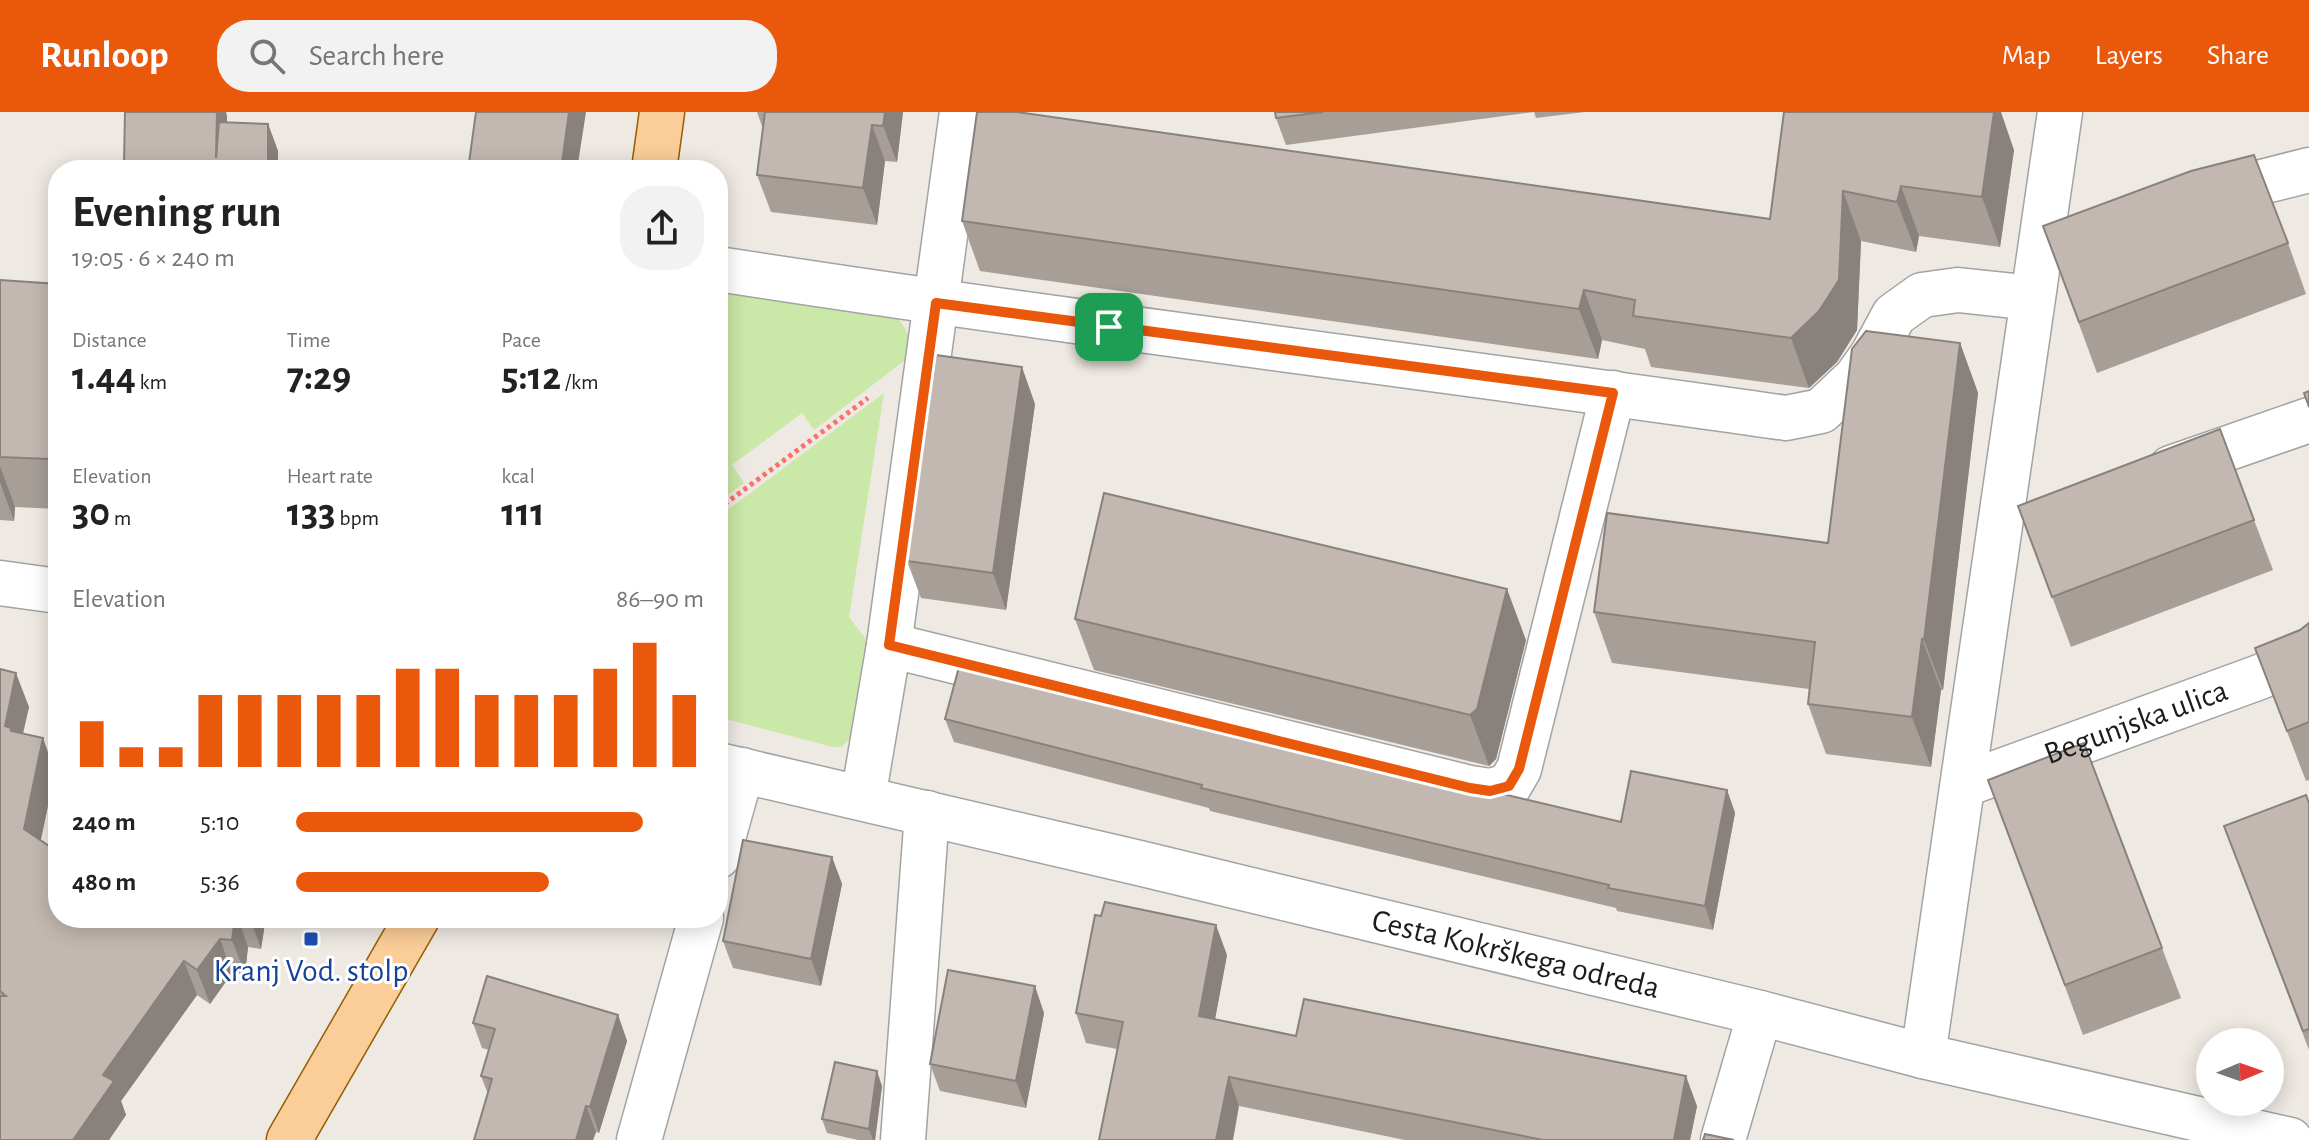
<!DOCTYPE html>
<meta charset="utf-8">
<style>
:root{--surface:#fff;--page:#f2f2f2;--text:#222;--muted:#767676;--accent:#ea580c}
body{margin:0;font-family:"Alegreya Sans",sans-serif;background:var(--page);color:var(--text);height:100vh;display:flex;flex-direction:column;font-size:30px;white-space:nowrap}
*{box-sizing:border-box;margin:0}
p{font-size:26px;color:var(--muted)}
.icon{flex:none;width:44px;height:44px;fill:none;stroke:currentColor;stroke-width:2;stroke-linecap:round;stroke-linejoin:round}
.map{position:relative;flex:1;overflow:hidden}
.panel{position:absolute;left:48px;top:48px;width:680px;height:768px;display:flex;flex-direction:column;background:var(--surface);border-radius:32px;box-shadow:0 4px 20px #0003}
.panel>*{flex:none}
.needle{width:52px;rotate:88deg}
.tools{position:absolute;left:2196px;top:916px;display:grid;gap:16px}
.tools a{display:grid;place-items:center;width:88px;height:88px;border-radius:50%;background:var(--surface);box-shadow:0 4px 20px #0003;font-size:40px}
.pin{position:absolute;display:grid;place-items:center;width:68px;height:68px;color:#fff;margin:-34px;border-radius:16px;box-shadow:0 4px 12px #0006}
.round{display:grid;place-items:center;flex:none;width:84px;height:84px;border-radius:32px;background:var(--page)}
.summary{display:flex;align-items:center;justify-content:space-between;height:136px;padding:0 24px}
h1{font-size:44px;font-weight:600;line-height:60px}
.stats{display:grid;grid-template-columns:repeat(3,1fr);gap:12px;height:136px;padding:8px 24px}
.stats div{display:grid;align-content:center}
.stats b{font-size:40px;font-weight:600}
.stats small{font-size:22px;font-weight:400}
.stats p{font-size:22px}
.chart{height:224px;padding:16px 24px}
.chart p{display:flex;justify-content:space-between}
.chart svg{width:100%;height:144px;margin-top:8px;stroke:var(--accent);stroke-width:6}
ul{padding:0 24px;list-style:none;font-size:26px}
li{display:grid;grid-template-columns:128px 96px 1fr;align-items:center;height:60px}
li i{height:20px;border-radius:10px;background:var(--accent)}
header{display:flex;align-items:center;gap:48px;box-sizing:border-box;height:112px;padding:0 40px;background:var(--accent);color:#fff}
header strong{font-size:38px}
nav{display:flex;gap:44px;margin-inline-start:auto;font-size:28px}
.search{width:560px;height:72px;background:var(--page);display:flex;align-items:center;gap:20px;box-sizing:border-box;padding:0 28px;border-radius:32px;color:var(--muted);font-size:30px}
.map>svg:first-child{display:block}
.grass{fill:#cae8a7}
.lines{fill:none;stroke-linecap:round;stroke-linejoin:round}
.street-casing{stroke:#a3a3a3;stroke-width:47}
.primary-casing{stroke:#945d01;stroke-width:47}
.path{stroke:#f97167;stroke-width:5;stroke-dasharray:4 4;stroke-linecap:butt}
.street{stroke:#fff;stroke-width:44}
.primary{stroke:#fbcd99;stroke-width:44}
.wall{fill:#a79e98}
.shaded-wall{fill:#88817c}
.building{fill:#c2b8b1;stroke:#88817c;stroke-width:2}
.route-casing{stroke:#fff;stroke-width:16}
.route{stroke:#ea580c;stroke-width:10}
.transit-dot{fill:#1a4fb4;stroke:#fff;stroke-width:3}
.labels{text-anchor:middle;dominant-baseline:central;stroke-width:6;stroke-linejoin:round;paint-order:stroke}
.street-label{font-size:32px;fill:#1c1c1c;stroke:#fff}
.transit-label{font-size:32px;fill:#164399;stroke:#fff}
</style>
<header>
<strong>Runloop</strong>
<div class="search"><svg class="icon" aria-label="search" viewBox="0 0 24 24"><circle cx="10" cy="10" r="6"/><path d="M15 15l6 6"/></svg>Search here</div>
<nav><a>Map</a><a>Layers</a><a>Share</a></nav>
</header>
<div class="map">
<svg width="2309" height="1028" viewBox="0 0 2309 1028">
<rect width="100%" height="100%" fill="#eee9e2"/>
<g class="grass">
<path d="M718,175L894,202C907,216 911,226 909,245L814,318L802,301L732,353L744,371L718,391V303L724,279L718,277Z"/>
<path d="M884,281L849,505L870,533L853,623L842,635H833L718,605V405Z"/>
</g>
<g class="lines">
<g class="street-casing">
<g id="street">
<path d="M2207,84L2309,58"/>
<path d="M718,157C1073,212 1430,255 1786,306L1821,299L1856,266L1873,242L1894,203L1922,183L1958,178L2032,186"/>
<path d="M2171,356L2309,308"/>
<path d="M0,471L58,479"/>
<path d="M889,533L1470,676L1490,679L1509,674L1519,657L1613,281"/>
<path id="s1" d="M718,653L1139,751L1760,901L1923,944L2290,1028"/>
<path id="s2" d="M1963,673L2257,566L2309,545"/>
<path d="M863,686L889,533L962,0"/>
<path d="M718,744L742,658"/>
<path d="M1923,944L2060,0"/>
<path d="M639,1028L701,806"/>
<path d="M903,1028L927,701"/>
<path d="M1723,1028L1760,901"/>
</g>
</g>
<g class="primary-casing">
<g id="primary">
<path d="M654,58L662,0"/>
<path d="M289,1028L417,806"/>
</g>
</g>
<path class="path" d="M718,397L868,286"/>
<use href="#street" class="street"/>
<use href="#primary" class="primary"/>
</g>
<g class="wall">
<path d="M757,0H903L897,50L885,49L877,113L771,100L757,63L763,17Z"/>
<path d="M1275,0H1585L1536,6L1534,0L1286,33L1276,6Z"/>
<path d="M1784,0L2014,38L2000,135L1919,124L1916,140L1861,129L1857,218L1837,250L1809,276L1651,255L1645,237L1602,228L1598,247L980,159L962,109L1770,107Z"/>
<path d="M227,4V10L268,12L278,39V58H126L124,51Z"/>
<path d="M2043,114L2288,131L2306,182L2097,261Z"/>
<path d="M0,168L58,172V397L15,395L14,409L0,408Z"/>
<path d="M1960,231L1978,281L1943,578H1941L1931,655L1826,642L1808,592L1809,577L1612,551L1594,500L1828,431Z"/>
<path d="M1035,292L1006,498L921,486L907,449Z"/>
<path d="M2018,394L2254,408L2273,458L2071,535Z"/>
<path d="M1075,507L1526,528L1496,647L1489,654L1094,558Z"/>
<path d="M2309,511V668L2306,669L2255,536L2300,518Z"/>
<path d="M0,557L29,595L23,622L55,660L41,728L58,806H279L278,812L265,811L261,837L248,835L245,862L232,861L210,892L197,883L121,989L126,1003L109,1028H0Z"/>
<path d="M945,607L1455,677L1621,710L1727,678L1735,701L1713,818L1617,799L1616,796L1210,699L1209,696L954,630Z"/>
<path d="M1988,668L2162,836L2181,886L2083,923Z"/>
<path d="M2309,691V938L2224,714Z"/>
<path d="M832,745L842,772L821,874L733,856L723,829Z"/>
<path d="M1227,843L1215,907L1296,924L1697,994L1690,1028H1405L1239,994L1117,937L1086,931L1076,901Z"/>
<path d="M1044,901L1026,996L940,979L930,952Z"/>
<path d="M618,903L627,929L599,1021L596,1020L593,1028H474L488,982L481,964L489,938L482,936L473,911Z"/>
<path d="M882,974L875,1028H858L827,1021L822,1007Z"/>
</g>
<g class="shaded-wall">
<path d="M217,0H226L227,4L226,58L216,46Z"/>
<path d="M569,0H586L577,58H561Z"/>
<path d="M885,0H903L897,50L883,14Z"/>
<path d="M1994,0H2001L2014,38L2000,135L1982,85Z"/>
<path d="M268,12L278,39V58H268Z"/>
<path d="M872,13L885,49L877,113L863,76Z"/>
<path d="M1901,74L1919,124L1916,140L1897,90Z"/>
<path d="M1843,79L1861,129L1857,218L1837,250L1809,276L1791,226Z"/>
<path d="M1584,178L1602,228L1598,247L1579,197Z"/>
<path d="M1960,231L1978,281L1943,578L1924,528Z"/>
<path d="M1022,255L1035,292L1006,498L993,461Z"/>
<path d="M50,336L58,359V371L49,347Z"/>
<path d="M0,354L15,395L14,409L0,370Z"/>
<path d="M1507,477L1526,528L1496,647L1489,654L1470,603Z"/>
<path d="M1922,527L1941,578L1931,655L1912,605Z"/>
<path d="M16,561L29,595L19,637L5,614Z"/>
<path d="M43,626L55,660L36,750L24,717Z"/>
<path d="M1727,678L1735,701L1713,818L1705,794Z"/>
<path d="M832,745L842,772L821,874L811,847Z"/>
<path d="M235,806H238L248,835L245,862L232,828Z"/>
<path d="M250,806H263L265,811L261,837Z"/>
<path d="M1216,813L1227,843L1210,934L1199,904Z"/>
<path d="M220,827L232,861L210,892L197,858Z"/>
<path d="M184,849L197,883L121,989L126,1003L109,1028H73L103,963Z"/>
<path d="M1035,874L1044,901L1026,996L1016,969Z"/>
<path d="M618,903L627,929L599,1021L590,995Z"/>
<path d="M877,959L882,974L875,1028H873L869,1017Z"/>
<path d="M1686,964L1697,994L1690,1028H1674Z"/>
<path d="M1229,965L1239,994L1233,1028H1216Z"/>
<path d="M586,994L596,1020L593,1028H576Z"/>
</g>
<g class="building">
<path d="M125,0H217L216,46L219,10L268,12V58H215V53L124,51Z"/>
<path d="M476,0H569L561,58H468Z"/>
<path d="M765,0H885L883,14L872,13L863,76L757,63Z"/>
<path d="M977,0H1017L1770,107L1784,0H1994L1982,85L1901,74L1897,90L1843,79L1839,168L1819,199L1791,226L1633,204L1635,188L1584,178L1579,197L962,109Z"/>
<path d="M1275,0H1323L1276,6Z"/>
<path d="M2254,43L2288,131L2079,210L2043,114L2191,59Z"/>
<path d="M0,168L58,172V337L50,336L49,347L0,345Z"/>
<path d="M1866,219L1960,231L1924,528L1922,527L1912,605L1808,592L1815,530L1594,500L1607,401L1828,431L1852,237Z"/>
<path d="M936,243L1022,255L993,461L907,449Z"/>
<path d="M2309,279V295L2304,281Z"/>
<path d="M2220,317L2254,408L2052,485L2018,394Z"/>
<path d="M1104,381L1507,477L1477,597L1470,603L1075,507Z"/>
<path d="M2309,511V610L2287,619L2255,536L2300,518Z"/>
<path d="M959,555L1455,677L1490,679L1621,710L1631,659L1727,678L1705,794L1608,776L1609,773L1201,676L1202,673L945,607Z"/>
<path d="M0,557L16,561L5,614L11,616V619L43,626L24,717L58,740V806H235L232,828L220,827L197,858L184,849L103,963L114,969L73,1028H0V884H6L0,879Z"/>
<path d="M2084,631L2162,836L2065,873L1988,668Z"/>
<path d="M2306,683L2309,691V917L2303,919L2224,714Z"/>
<path d="M743,728L832,745L811,847L723,829Z"/>
<path d="M1105,790L1216,813L1199,904L1296,924L1304,887L1686,964L1674,1028H1543L1229,965L1216,1028H1099L1123,910L1076,901L1095,803L1101,804Z"/>
<path d="M948,858L1035,874L1016,969L930,952Z"/>
<path d="M487,864L618,903L590,995L586,994L576,1028H474L492,967L481,964L495,917L473,911Z"/>
<path d="M835,950L877,959L869,1017L822,1007Z"/>
<path d="M1705,1022L1734,1028H1703Z"/>
</g>
<g class="lines">
<g class="route-casing">
<path id="route" d="M936,191L1613,281L1519,657L1509,674L1490,679L1470,676L889,533Z"/>
</g>
<use href="#route" class="route"/>
</g>
<rect class="transit-dot" x="303" y="819" width="16" height="16" rx="4"/>
<g class="labels">
<g class="street-label">
<text stroke="none"><textPath href="#s2" startOffset="184">Begunjska ulica</textPath></text>
<text stroke="none"><textPath href="#s1" startOffset="820">Cesta Kokrškega odreda</textPath></text>
</g>
<g class="transit-label">
<text x="311" y="859">Kranj Vod. stolp</text>
</g>
</g>
</svg>
<div class="tools">
<a><svg class="needle" viewBox="-14 -14 28 28"><path d="M0-13l5 13h-10z" fill="#e53935"/><path d="M0 13l5-13h-10z" fill="#767676"/></svg></a>
</div>
<div class="pin" style="left:1109px;top:215px;background:#1e9e55"><svg class="icon" aria-label="arrive" viewBox="0 0 24 24"><path d="M6 21V4h12l-3 4 3 4H6"/></svg></div>
<section class="panel">
<div class="summary"><div><h1>Evening run</h1><p>19:05 · 6 × 240 m</p></div><a class="round"><svg class="icon" aria-label="share" viewBox="0 0 24 24"><path d="M12 15V3M7 8l5-5 5 5M5 13v7h14v-7"/></svg></a></div>
<div class="stats">
<div><p>Distance</p><b>1.44<small> km</small></b></div>
<div><p>Time</p><b>7:29</b></div>
<div><p>Pace</p><b>5:12<small> /km</small></b></div>
</div>
<div class="stats">
<div><p>Elevation</p><b>30<small> m</small></b></div>
<div><p>Heart rate</p><b>133<small> bpm</small></b></div>
<div><p>kcal</p><b>111</b></div>
</div>
<div class="chart"><p><span>Elevation</span>86–90 m</p>
<svg viewBox="0 0 160 44" preserveAspectRatio="none"><path d="M5 44V30M15 44V38M25 44V38M35 44V22M45 44V22M55 44V22M65 44V22M75 44V22M85 44V14M95 44V14M105 44V22M115 44V22M125 44V22M135 44V14M145 44V6M155 44V22"/></svg>
</div>
<ul>
<li><b>240 m</b>5:10<i style="width:85%"></i></li>
<li><b>480 m</b>5:36<i style="width:62%"></i></li>
</ul>
</section>
</div>
